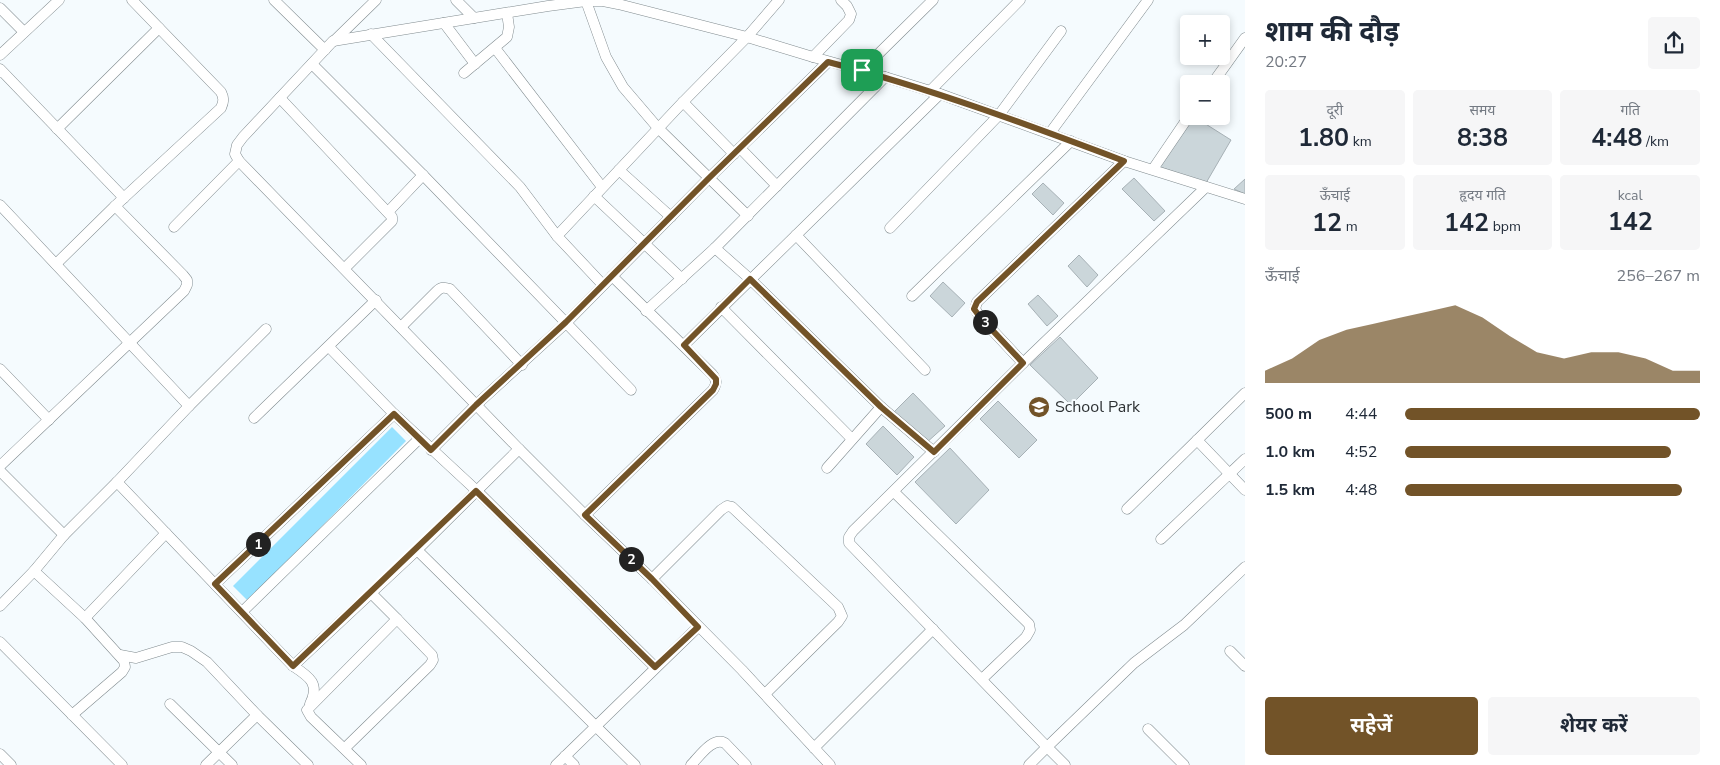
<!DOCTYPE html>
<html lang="hi">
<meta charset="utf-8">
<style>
:root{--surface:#fff;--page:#f6f6f7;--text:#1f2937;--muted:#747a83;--accent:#725328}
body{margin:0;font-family:"Nunito Sans","Noto Sans Devanagari",sans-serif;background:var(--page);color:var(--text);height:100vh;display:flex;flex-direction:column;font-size:19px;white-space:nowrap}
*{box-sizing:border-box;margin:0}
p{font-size:16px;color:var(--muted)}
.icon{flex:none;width:28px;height:28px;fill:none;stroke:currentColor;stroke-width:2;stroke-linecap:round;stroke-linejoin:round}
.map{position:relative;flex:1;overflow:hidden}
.sheet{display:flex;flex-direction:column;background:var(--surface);width:475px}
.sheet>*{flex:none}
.controls{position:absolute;left:1180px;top:15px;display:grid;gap:10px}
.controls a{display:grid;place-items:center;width:50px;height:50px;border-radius:5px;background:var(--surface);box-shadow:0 2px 8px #0003;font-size:25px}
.pin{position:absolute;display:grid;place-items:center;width:42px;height:42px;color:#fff;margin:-21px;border-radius:10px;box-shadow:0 2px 8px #0006}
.km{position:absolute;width:25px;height:25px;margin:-12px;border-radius:50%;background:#222;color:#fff;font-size:14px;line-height:25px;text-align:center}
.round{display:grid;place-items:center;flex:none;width:52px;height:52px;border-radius:5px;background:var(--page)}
.overview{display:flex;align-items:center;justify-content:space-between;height:85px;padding:0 20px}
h1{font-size:28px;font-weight:700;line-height:38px}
.metrics{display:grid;grid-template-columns:repeat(3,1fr);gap:8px;height:85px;padding:5px 20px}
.metrics div{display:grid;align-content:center;border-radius:5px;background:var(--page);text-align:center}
.metrics b{font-size:25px;font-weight:700}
.metrics small{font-size:14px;font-weight:400}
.metrics p{font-size:14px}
.chart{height:140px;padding:10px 20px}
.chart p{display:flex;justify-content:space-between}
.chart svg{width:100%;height:90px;margin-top:5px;fill:var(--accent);opacity:.7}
.action{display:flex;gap:10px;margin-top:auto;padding:10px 20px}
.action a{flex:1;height:58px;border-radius:5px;background:var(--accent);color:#fff;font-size:20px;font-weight:700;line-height:58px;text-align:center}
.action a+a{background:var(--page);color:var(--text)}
ul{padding:0 20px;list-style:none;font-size:16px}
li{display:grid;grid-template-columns:80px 60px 1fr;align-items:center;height:38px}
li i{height:12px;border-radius:6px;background:var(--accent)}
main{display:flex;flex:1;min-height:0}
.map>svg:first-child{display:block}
.green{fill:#97e2ff}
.building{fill:#cbd6da;stroke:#a7b1b6}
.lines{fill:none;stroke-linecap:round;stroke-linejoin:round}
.street-casing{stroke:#818b8f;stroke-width:11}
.street{stroke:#fff;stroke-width:10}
.route-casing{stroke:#fff;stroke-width:10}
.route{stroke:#725328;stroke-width:6}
.labels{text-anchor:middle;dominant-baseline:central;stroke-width:4;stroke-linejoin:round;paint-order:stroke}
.poi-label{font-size:16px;fill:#2e3234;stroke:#f5fbfe;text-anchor:start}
</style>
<main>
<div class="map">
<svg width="1245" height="765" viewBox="0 0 1245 765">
<rect width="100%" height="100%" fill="#f5fbfe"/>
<path class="green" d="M392,427L406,441L248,601L233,586Z"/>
<g class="building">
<path d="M1193,116L1231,140L1206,183L1160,167Z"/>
<path d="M1134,178L1165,211L1154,221L1122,189Z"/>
<path d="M1245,179V194L1234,189Z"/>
<path d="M1043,183L1064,203L1053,215L1032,194Z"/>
<path d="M1079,255L1098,275L1087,287L1068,266Z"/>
<path d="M943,282L965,303L952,317L930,296Z"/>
<path d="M1038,295L1058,316L1047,326L1028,304Z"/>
<path d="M1060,337L1098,378L1071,405L1030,365Z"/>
<path d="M913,393L945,426L925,444L894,412Z"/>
<path d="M998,401L1037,440L1019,458L980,419Z"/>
<path d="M883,426L914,457L897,475L866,444Z"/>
<path d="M950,448L989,490L956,524L915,482Z"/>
</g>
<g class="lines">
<g class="street-casing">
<g id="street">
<path d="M274,0L325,50"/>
<path d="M456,0L474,18"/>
<path d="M586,1L606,57L623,87L658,128L748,216"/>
<path d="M0,8L24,32"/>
<path d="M444,23L475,64"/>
<path d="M371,34L520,187L557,236"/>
<path d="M334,41L376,0"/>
<path d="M495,48L602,187"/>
<path d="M0,55L59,0"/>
<path d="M813,57L849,20L851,14L847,6L841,0"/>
<path d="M312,64L423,175L631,390"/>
<path d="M0,69L124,198"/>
<path d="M862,70L933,0"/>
<path d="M464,73L507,37L509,27L507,13"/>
<path d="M1212,84L1245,38"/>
<path d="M930,91L1020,0"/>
<path d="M280,98L392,217V221L345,268"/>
<path d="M683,102L734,154"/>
<path d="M57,129L159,28"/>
<path d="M1050,133L1148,0"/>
<path d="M740,148L777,186"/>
<path d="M1153,169L1189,116"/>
<path d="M619,170L671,217"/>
<path d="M594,196L682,279"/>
<path d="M0,205L189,406L117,482L293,666L417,550L519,449L585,515L652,579L742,670L830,765"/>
<path d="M115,206L221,108C224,101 224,98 221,92L132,0"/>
<path d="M388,212L423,175"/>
<path d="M174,227L239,161"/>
<path d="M890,228L999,115L1061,31"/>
<path d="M796,235L925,370"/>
<path d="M715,248L750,279L881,407L827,468"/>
<path d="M603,285L557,236L683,102L747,37L779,0"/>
<path d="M912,296L1071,141"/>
<path d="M721,307L852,439"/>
<path d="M646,311L715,248L885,77"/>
<path d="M401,327L437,291C441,287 444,287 450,289L522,365"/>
<path d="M684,345L940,94"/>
<path d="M329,347L394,414L477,491L655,667"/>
<path d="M1023,363L980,317L975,309L977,302L1124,161"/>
<path d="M0,369L49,420"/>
<path d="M189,406L266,329"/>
<path d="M881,407L934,452"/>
<path d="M254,418L376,300"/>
<path d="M1197,440L1245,490"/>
<path d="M519,449L239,161L235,154L237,145L243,137L333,41L548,6L586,1H603L618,4L747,37L813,57L885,77L940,94L1124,161L1245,199"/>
<path d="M431,450L476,405L567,322L708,179L828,62"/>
<path d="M0,466L184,291L187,285V280L183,275L115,206L56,264"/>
<path d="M0,471L64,535L117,482"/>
<path d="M894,492L1029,624L1030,630L1026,637L982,679"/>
<path d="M1127,509L1245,393"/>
<path d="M585,515L713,390C717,383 717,380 712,374L612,276"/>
<path d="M1161,539L1245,459"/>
<path d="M417,550L635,765"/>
<path d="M34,571L85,618L124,661L125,667L122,672L72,715"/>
<path d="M652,579L721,510L727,506L732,507L838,607L842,616L838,622L765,694"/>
<path d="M215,584L394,414"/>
<path d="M0,606L34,571L64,535"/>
<path d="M242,612L419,439"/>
<path d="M85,618L166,533"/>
<path d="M0,642L122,765"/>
<path d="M1230,651L1245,666"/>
<path d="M120,655L136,658L172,647H182L191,651L207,662L257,715L308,765"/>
<path d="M293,666C310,677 320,684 310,704"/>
<path d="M170,704L232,765"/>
<path d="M1148,729L1184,765"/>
<path d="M345,748L430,665L433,660L432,655L397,619"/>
<path d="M814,748L933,629"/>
<path d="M0,754L11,765"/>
<path d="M565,756L574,765"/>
<path d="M206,765L257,715"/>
<path d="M361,765L311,717L307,710L397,619L371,593"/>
<path d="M556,765L698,627"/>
<path d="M691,765C699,757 713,736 725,743L746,765"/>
<path d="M1029,765L1047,747L849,543V537L853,531L1023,363L1206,187"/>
<path d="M1065,765L1047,747L1134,663L1184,625L1245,567"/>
</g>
</g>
<use href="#street" class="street"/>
</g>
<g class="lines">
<g class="route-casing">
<path id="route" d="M828,62C929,88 1026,124 1124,161L977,302L974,309L980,317L1023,363L934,452L881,407L750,279L684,345L716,379V384L713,390L585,515L652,579L698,627L655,667L476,491L293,666L215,584L394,414L431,450L476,405L566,322L708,179Z"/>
</g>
<use href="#route" class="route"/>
</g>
<defs>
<g id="school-disc" transform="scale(1.125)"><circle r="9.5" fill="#725328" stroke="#f5fbfe"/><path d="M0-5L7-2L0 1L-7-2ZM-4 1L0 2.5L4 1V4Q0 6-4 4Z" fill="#fff"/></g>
</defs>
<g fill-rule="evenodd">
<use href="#school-disc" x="1039" y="407"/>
</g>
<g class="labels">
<g class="poi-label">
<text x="1055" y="407">School Park</text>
</g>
</g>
</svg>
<div class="controls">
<a>+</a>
<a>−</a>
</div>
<div class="pin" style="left:862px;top:70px;background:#1e9e55"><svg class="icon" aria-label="arrive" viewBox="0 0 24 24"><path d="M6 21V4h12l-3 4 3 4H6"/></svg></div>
<b class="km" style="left:258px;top:544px">1</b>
<b class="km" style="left:631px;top:559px">2</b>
<b class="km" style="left:985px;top:322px">3</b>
</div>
<section class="sheet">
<div class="overview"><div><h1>शाम की दौड़</h1><p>20:27</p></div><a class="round"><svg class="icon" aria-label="share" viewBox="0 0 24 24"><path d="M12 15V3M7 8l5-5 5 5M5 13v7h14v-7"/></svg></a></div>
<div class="metrics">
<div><p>दूरी</p><b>1.80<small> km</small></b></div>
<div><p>समय</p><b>8:38</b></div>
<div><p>गति</p><b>4:48<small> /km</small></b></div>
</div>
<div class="metrics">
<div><p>ऊँचाई</p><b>12<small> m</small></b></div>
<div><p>हृदय गति</p><b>142<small> bpm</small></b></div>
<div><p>kcal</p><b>142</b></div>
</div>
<div class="chart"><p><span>ऊँचाई</span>256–267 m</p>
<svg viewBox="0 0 160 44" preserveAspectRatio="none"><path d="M0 44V38L10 32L20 23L30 18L40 15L50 12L60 9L70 6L80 12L90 21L100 29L110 32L120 29L130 29L140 32L150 38L160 38V44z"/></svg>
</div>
<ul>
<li><b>500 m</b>4:44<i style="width:100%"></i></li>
<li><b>1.0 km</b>4:52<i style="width:90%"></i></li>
<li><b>1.5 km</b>4:48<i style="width:94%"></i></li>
</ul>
<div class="action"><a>सहेजें</a><a>शेयर करें</a></div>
</section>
</main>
